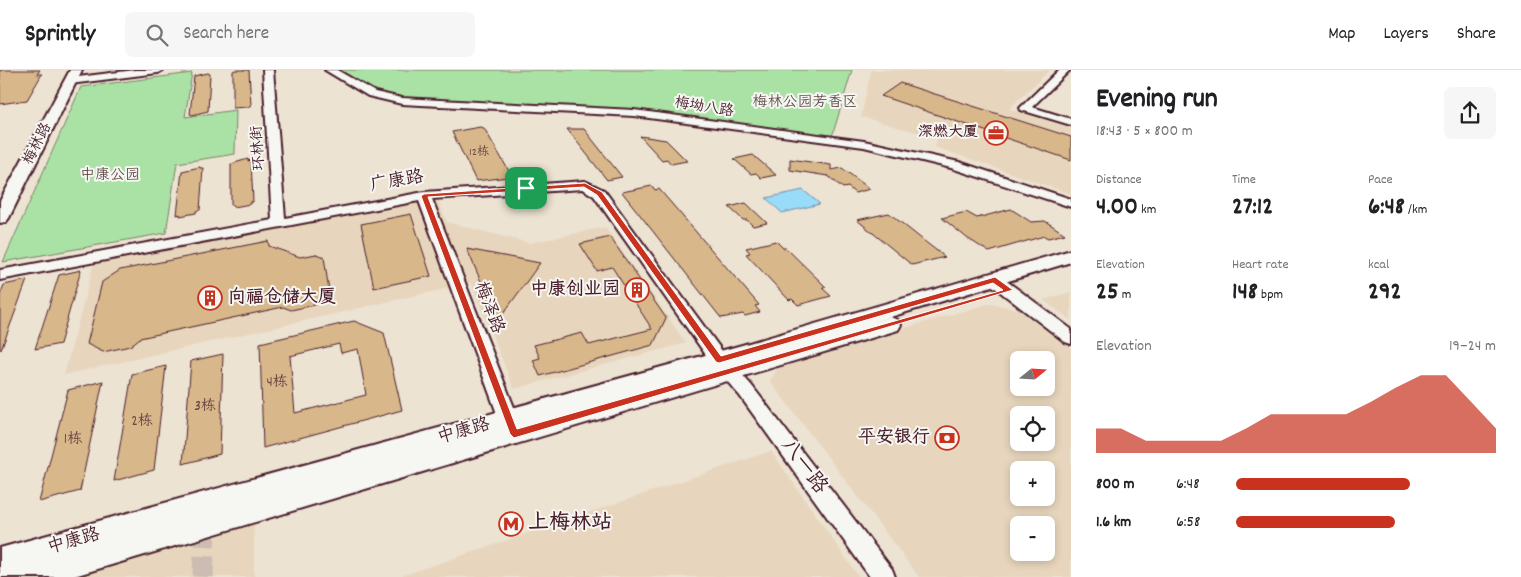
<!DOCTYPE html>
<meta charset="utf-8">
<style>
:root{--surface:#fff;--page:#f6f6f6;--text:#202124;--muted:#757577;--line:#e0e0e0;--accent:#c8321e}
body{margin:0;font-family:Dekko,"LXGW WenKai TC",sans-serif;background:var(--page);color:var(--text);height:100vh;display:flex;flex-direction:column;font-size:19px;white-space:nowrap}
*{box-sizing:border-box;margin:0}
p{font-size:16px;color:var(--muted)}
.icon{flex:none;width:28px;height:28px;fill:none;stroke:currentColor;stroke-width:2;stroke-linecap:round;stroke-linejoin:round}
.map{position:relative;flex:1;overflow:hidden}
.sheet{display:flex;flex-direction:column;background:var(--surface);width:450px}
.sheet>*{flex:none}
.needle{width:32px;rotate:72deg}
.controls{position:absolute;left:1010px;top:281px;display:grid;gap:10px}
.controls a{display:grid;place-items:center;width:45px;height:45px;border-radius:8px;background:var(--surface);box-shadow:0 2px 8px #0003;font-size:25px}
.pin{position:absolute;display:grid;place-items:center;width:42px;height:42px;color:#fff;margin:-21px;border-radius:10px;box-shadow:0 2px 8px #0006}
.round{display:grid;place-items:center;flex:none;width:52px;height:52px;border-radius:8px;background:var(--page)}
.overview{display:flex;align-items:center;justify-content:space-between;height:85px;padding:0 25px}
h1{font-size:28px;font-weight:800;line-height:38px}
.metrics{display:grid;grid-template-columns:repeat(3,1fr);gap:8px;height:85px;padding:5px 25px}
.metrics div{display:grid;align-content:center}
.metrics b{font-size:25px;font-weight:800}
.metrics small{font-size:14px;font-weight:400}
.metrics p{font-size:14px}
.chart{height:140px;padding:10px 25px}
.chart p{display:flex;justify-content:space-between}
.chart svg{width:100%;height:90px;margin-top:5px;fill:var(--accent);opacity:.7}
ul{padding:0 25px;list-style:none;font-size:16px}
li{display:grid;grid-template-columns:80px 60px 1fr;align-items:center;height:38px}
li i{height:12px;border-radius:6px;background:var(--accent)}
header{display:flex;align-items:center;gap:30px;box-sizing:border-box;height:70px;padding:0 25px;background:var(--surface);border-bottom:1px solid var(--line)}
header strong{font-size:24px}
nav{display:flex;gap:28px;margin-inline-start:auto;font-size:18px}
.search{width:350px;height:45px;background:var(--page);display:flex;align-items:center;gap:12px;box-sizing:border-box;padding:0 18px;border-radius:8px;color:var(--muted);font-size:19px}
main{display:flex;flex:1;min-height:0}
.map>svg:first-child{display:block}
.built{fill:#e7d6bd;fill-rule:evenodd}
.green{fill:#aae2a5;stroke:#7a8068}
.water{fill:#98dcfa;stroke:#7990a7}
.building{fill:#d8b78b;stroke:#4a1f2b;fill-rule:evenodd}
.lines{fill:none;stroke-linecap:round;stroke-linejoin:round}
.minor-tunnel{stroke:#ccbcb1;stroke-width:21;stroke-dasharray:21 10;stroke-linecap:butt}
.minor-casing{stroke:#4a1f2b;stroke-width:4}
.major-casing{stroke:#4a1f2b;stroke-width:4}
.minor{fill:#f6f6f2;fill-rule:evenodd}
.major{fill:#f6f6f2;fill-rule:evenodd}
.route{fill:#c8321e;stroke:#fff;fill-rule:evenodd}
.labels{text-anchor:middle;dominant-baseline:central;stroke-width:4;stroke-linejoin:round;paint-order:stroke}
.far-number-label{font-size:12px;fill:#6e4543}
.far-park-label{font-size:15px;fill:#62504a;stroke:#f6f6f2}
.far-street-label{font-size:15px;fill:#4a1f2b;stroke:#f6f6f2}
.far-poi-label{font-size:15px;font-weight:bold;fill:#4a1f2b;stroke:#f6f6f2;text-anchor:end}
.number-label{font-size:15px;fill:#6e4543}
.street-label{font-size:18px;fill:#4a1f2b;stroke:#f6f6f2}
.poi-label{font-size:18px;font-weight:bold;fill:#4a1f2b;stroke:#f6f6f2;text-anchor:end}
.near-street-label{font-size:21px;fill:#4a1f2b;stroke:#f6f6f2}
.near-poi-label{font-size:21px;font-weight:bold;fill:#4a1f2b;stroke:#f6f6f2;text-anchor:start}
</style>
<header>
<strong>Sprintly</strong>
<div class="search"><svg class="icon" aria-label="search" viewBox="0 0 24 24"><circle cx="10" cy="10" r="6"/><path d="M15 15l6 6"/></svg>Search here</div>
<nav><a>Map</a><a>Layers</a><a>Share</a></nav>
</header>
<main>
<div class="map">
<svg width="1071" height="507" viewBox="0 0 1071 507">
<rect width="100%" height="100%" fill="#ede3d3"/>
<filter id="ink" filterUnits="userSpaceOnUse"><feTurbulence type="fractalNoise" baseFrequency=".02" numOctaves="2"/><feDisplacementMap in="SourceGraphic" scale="10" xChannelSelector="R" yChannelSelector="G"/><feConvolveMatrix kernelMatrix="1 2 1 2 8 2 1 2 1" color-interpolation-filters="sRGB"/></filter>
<g filter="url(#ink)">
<g class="built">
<path d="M871,0H1050L1009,39L1071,58V124L935,77L937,68L861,47Z"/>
<path d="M437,128L447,152L529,173L605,157L686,273L514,319L471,213L64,305L94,193Z"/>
<path d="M1071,222V250L1043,230Z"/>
<path d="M991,233L1024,241L1071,278V507H919L770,311L780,294ZM1019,290H1046V318H1019ZM1019,345H1046V372H1019ZM1019,400H1046V428H1019ZM1019,455H1046V482H1019Z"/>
<path d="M771,381L859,507H398Z"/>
<path d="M254,445V507H48Z"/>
</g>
<g class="green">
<path d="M330,0H852L831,70L648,44L458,34L381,27Z"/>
<path d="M192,3L185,47L236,40L235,84L177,93L166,163L3,192L81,17Z"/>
</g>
<path class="water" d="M803,120L820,134L782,143L766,128Z"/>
<g class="building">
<path d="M0,0H40L37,4H42L27,30L0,34Z"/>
<path d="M235,0H249L251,35L248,37L233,38V1Z"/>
<path d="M208,3L210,4L208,41L192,45L190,44L194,6Z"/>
<path d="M900,13L1071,67V90L881,26Z"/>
<path d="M480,57L484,58L510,103L506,104L508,107L476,111L452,62Z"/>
<path d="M567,59H584L622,107L607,110Z"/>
<path d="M640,66L666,70L687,91L671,94L667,89L662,90Z"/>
<path d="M753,85L776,105L761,108L756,103L751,104L734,89Z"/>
<path d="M248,89V91L251,90L253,132H250V134L234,137V135H231V94Z"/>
<path d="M790,89L831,95V100L842,98L870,119L855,123L848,117L843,118L828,106L790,100Z"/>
<path d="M200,97V98H203L200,140L196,141V143L180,146V144L177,145L182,101Z"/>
<path d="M652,116L655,120L659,119L759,235L755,236L760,242L745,246L743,244L721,248L622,122Z"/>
<path d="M746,133L767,153L753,156L747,150H743L729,137Z"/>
<path d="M1011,139L1031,152L1045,151L1065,164L1048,168L1044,166L989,182L967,168L942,148L966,142L977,148Z"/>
<path d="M889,143L928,174L945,187L912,195L857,150Z"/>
<path d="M411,144L431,206L374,218L361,154Z"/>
<path d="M610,167L666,248L653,275L540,306L533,290L540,288L534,275L582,263L589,275L652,259L612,197L597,201L580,174Z"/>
<path d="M268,171L269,176L300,187L316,184L324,187L329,221L315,235L291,240L283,237L140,268L130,276L103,282L87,274L102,212L120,200Z"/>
<path d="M776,171L783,178H786L826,217L822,218L831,226L798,235L792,229L789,230L746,184L750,183L746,178Z"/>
<path d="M467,179L540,193L498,251Z"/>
<path d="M81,200L60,274L35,279L59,205Z"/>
<path d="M27,210L1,280L0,279V225L4,215Z"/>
<path d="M354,251L384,263L402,340L263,378L260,273ZM339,274L341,283L358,279L366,325L295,343L290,286Z"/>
<path d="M223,284L220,384L183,394L191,291Z"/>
<path d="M166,296L154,400L114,411L132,304Z"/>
<path d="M103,311L80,421L39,432L68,320Z"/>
</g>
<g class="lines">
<path class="minor-tunnel" d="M203,507L205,455"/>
<g class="minor-casing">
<g id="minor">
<path d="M135,0H163L158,3L70,14L65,11L70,8Z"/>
<path d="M263,0H273L285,148L424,122L585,111L604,120L725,285L752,316L892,499L895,507H870L740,326L713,295L594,126L583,119L432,129L523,360L520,366L513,368L506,366L503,360L419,131L0,210V200L272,150Z"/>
<path d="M325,0H337L375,22L402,28L634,40L864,71L959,92L1071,129V137L951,98L864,77L634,46L402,34L368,26Z"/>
<path d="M1059,0H1070L1032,37L1071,49V55L1021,40L1020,38Z"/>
<path d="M995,205L1000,206L1071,259V274L1065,272L990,214L987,210L990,206Z"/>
</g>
</g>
<g class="major-casing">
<g id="major">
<path d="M70,0H82L9,148L6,152L0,153V131Z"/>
<path d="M1071,180V192L864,255L890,247L898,250L901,255L898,260L71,507H0V478L742,275Z"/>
</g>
</g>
<use href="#minor" class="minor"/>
<use href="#major" class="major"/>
</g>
</g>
<path class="route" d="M585,113L602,122L721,286L995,207L1013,220L514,368L510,364L421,126L424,124ZM584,117L597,125L716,292L719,293L993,213L1003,220L517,359L428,127Z"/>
<defs>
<g id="office-ring" transform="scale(1.25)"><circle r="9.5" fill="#f6f6f2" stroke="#c8321e" stroke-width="1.5"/><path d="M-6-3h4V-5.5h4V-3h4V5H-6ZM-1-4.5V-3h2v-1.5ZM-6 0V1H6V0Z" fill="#c8321e"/></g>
<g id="building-ring" transform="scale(1.25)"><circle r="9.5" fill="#f6f6f2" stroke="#c8321e" stroke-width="1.5"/><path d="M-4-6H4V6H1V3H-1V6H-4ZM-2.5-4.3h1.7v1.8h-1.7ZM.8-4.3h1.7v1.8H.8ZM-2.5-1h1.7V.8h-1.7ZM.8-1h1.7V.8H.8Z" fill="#c8321e"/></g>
<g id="bank-ring" transform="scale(1.25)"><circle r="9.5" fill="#f6f6f2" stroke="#c8321e" stroke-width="1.5"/><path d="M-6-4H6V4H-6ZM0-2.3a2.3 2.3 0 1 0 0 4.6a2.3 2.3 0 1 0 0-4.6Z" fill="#c8321e"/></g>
<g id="metro-ring" transform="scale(1.25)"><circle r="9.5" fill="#f6f6f2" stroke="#c8321e" stroke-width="1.5"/><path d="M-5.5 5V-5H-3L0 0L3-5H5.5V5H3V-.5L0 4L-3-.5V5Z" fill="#c8321e"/></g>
</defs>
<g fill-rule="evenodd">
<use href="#office-ring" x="996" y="63"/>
<use href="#building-ring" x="637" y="220"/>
<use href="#building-ring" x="210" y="228"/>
<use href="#bank-ring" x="947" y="368"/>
<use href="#metro-ring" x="511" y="454"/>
</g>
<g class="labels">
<g class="far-number-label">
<text x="479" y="82">12栋</text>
</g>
<g class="far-park-label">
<text x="805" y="33">梅林公园芳香区</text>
<text x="110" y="106">中康公园</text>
</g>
<g class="far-street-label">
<text transform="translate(704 38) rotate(9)">梅坳八路</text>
<text transform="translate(38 74) rotate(-63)">梅林路</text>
<text transform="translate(259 78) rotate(-94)">环林街</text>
</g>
<g class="far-poi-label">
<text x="978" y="63">深燃大厦</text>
</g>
<g class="number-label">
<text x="277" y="313">4栋</text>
<text x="205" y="337">3栋</text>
<text x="142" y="352">2栋</text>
<text x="73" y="370">1栋</text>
</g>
<g class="street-label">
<text transform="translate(397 112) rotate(-10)">广康路</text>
<text transform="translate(488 238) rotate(69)">梅泽路</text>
<text transform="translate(464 362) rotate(-16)">中康路</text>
<text transform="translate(74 472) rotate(-16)">中康路</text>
</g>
<g class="poi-label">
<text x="620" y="220">中康创业园</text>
<text x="228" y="228" text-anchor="start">向福仓储大厦</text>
<text x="930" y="368">平安银行</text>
</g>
<g class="near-street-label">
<text transform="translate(803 397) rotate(53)">八一路</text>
</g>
<g class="near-poi-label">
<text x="528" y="454">上梅林站</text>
</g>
</g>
</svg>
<div class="controls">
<a><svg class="needle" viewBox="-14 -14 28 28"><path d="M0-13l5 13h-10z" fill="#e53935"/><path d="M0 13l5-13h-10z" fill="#757577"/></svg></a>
<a><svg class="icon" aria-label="locate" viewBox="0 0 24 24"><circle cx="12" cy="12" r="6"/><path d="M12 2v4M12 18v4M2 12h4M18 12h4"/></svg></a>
<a>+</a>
<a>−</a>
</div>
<div class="pin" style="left:526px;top:118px;background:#1e9e55"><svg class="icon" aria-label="arrive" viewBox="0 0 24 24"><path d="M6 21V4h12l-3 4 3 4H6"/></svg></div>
</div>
<section class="sheet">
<div class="overview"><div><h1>Evening run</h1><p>18:43 · 5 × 800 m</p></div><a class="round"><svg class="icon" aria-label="share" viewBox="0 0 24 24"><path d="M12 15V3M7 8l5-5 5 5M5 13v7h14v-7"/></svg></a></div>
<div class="metrics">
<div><p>Distance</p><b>4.00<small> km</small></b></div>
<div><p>Time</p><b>27:12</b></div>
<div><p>Pace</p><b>6:48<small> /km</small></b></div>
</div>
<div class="metrics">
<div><p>Elevation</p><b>25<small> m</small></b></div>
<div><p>Heart rate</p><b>148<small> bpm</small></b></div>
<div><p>kcal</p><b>292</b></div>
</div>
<div class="chart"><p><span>Elevation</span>19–24 m</p>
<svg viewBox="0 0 160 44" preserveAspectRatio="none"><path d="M0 44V32L10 32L20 38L30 38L40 38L50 38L60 32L70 25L80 25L90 25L100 25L110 19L120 12L130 6L140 6L150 19L160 32V44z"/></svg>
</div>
<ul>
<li><b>800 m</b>6:48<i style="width:67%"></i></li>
<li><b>1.6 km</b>6:58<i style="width:61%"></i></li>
</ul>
</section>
</main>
